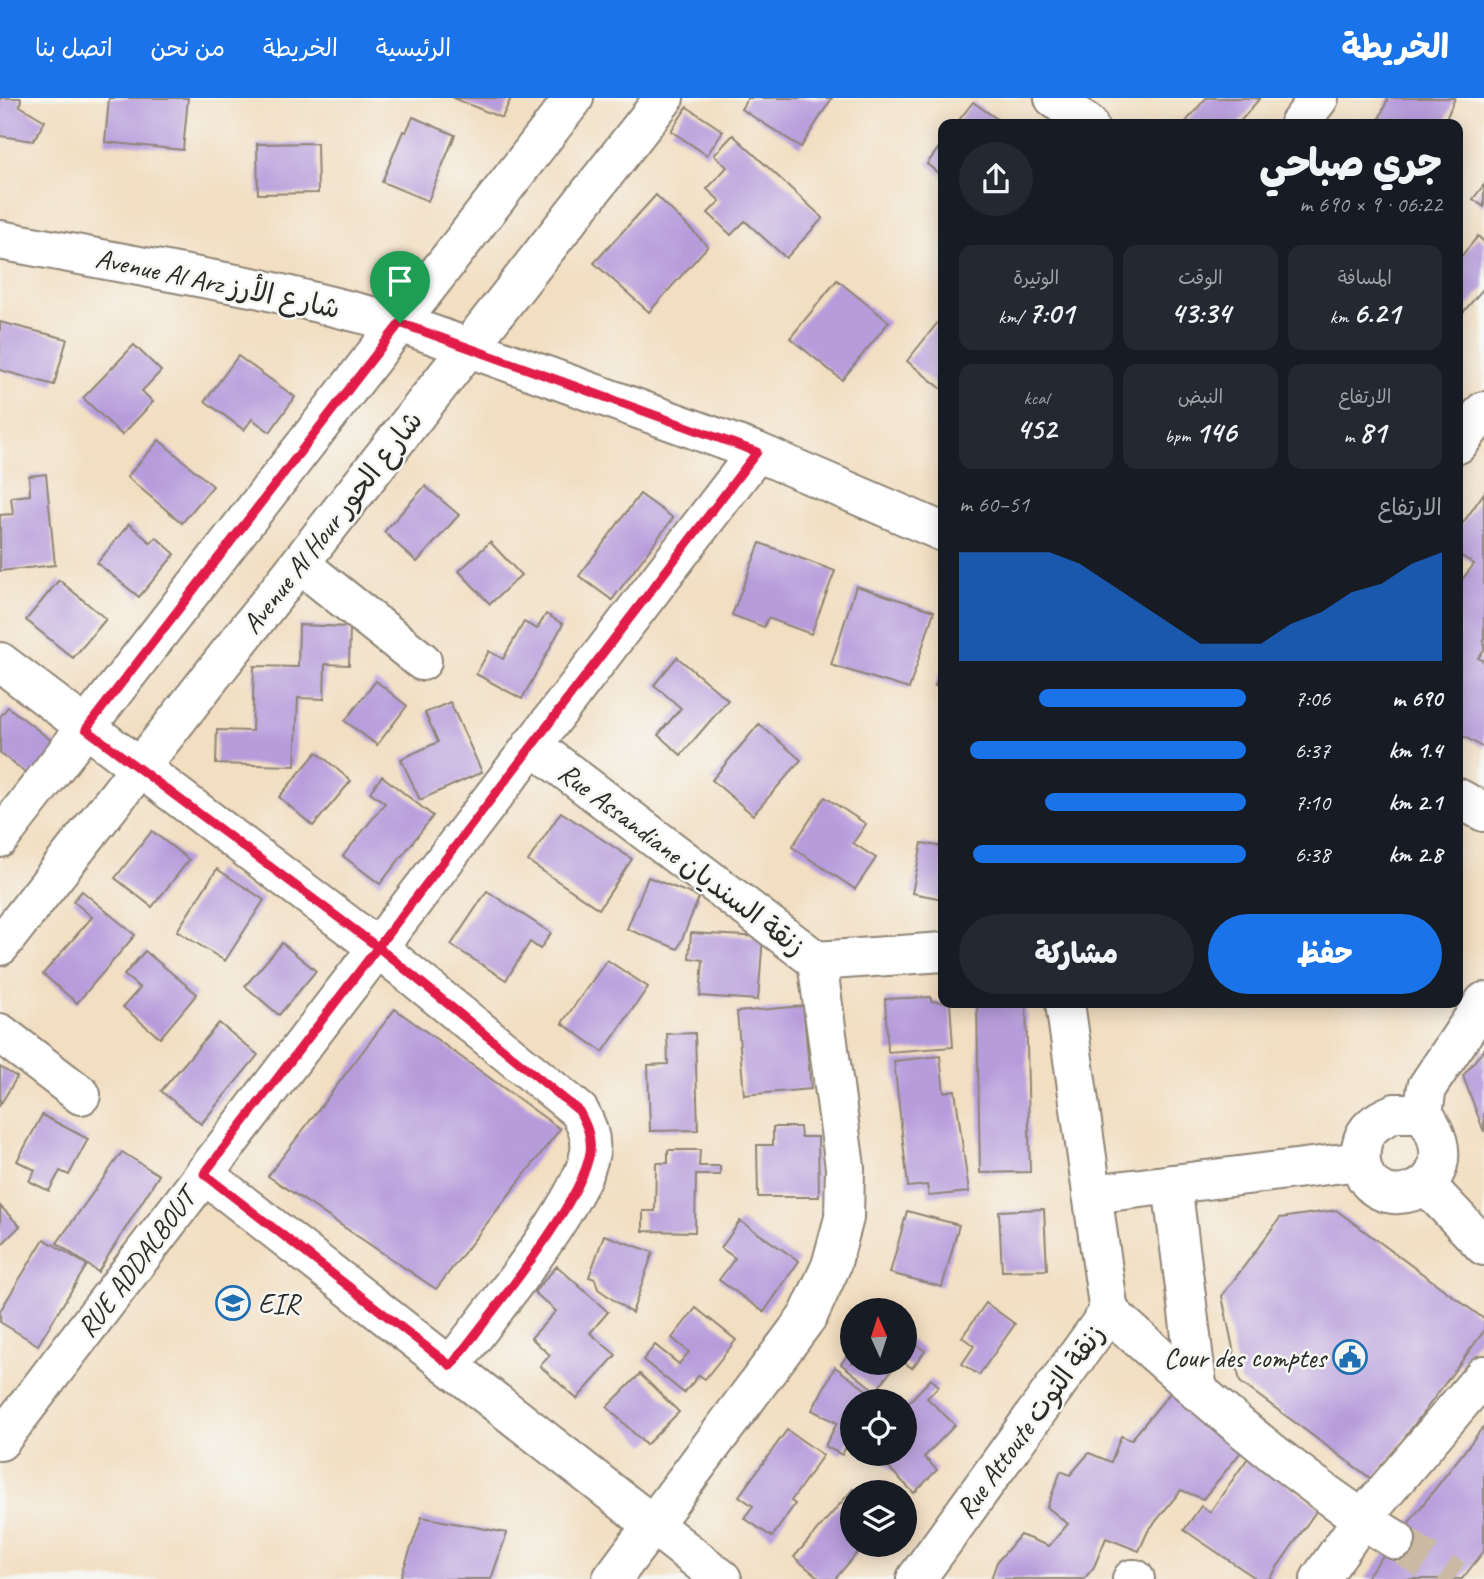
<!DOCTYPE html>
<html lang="ar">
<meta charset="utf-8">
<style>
:root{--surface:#171b24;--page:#242831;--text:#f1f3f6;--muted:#9ea1a6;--accent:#1a73e8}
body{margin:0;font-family:Caveat,"Playpen Sans Arabic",sans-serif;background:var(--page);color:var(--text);direction:rtl;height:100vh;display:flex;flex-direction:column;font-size:26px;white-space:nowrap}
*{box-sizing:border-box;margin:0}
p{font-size:23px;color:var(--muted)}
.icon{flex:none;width:38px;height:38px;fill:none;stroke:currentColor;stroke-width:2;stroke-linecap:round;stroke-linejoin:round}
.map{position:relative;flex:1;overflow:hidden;direction:ltr}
.side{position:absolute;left:938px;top:21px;width:525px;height:889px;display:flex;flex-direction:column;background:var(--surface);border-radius:14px;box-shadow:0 4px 18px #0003;direction:rtl}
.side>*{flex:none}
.needle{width:46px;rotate:357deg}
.tools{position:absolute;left:840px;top:1200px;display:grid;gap:14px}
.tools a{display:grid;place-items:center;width:77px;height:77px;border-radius:50%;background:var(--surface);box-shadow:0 4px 18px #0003;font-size:35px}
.pin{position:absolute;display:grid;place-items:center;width:60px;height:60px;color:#fff;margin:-72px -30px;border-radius:50% 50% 50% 0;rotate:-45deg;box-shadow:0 0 7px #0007}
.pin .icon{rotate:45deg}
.round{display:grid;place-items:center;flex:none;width:74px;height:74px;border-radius:37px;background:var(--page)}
.summary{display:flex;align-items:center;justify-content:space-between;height:119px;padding:0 21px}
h1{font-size:38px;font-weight:800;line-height:52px}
.figures{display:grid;grid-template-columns:repeat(3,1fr);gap:10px;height:119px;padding:7px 21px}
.figures div{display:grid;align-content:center;border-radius:14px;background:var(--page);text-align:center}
.figures b{font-size:30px;font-weight:800}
.figures small{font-size:19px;font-weight:400}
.figures p{font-size:19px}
.chart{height:196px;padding:14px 21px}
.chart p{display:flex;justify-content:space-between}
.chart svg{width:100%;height:126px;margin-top:7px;fill:var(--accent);opacity:.7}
.button{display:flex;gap:14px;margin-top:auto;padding:14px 21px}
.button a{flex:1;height:80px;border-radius:42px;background:var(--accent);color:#fff;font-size:28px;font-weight:800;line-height:80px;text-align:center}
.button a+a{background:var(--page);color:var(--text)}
ul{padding:0 21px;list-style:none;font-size:23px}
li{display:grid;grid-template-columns:112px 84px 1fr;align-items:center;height:52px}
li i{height:18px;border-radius:9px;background:var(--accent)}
header{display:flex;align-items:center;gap:42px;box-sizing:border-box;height:98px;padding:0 35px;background:var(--accent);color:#fff}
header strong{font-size:33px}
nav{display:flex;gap:38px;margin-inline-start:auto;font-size:24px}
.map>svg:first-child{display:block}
.building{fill:#b79cdc}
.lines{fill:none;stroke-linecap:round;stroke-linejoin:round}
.minor-tunnel{stroke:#cabaa3;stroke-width:38;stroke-dasharray:38 19;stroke-linecap:butt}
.minor-casing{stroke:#8e8476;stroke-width:42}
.minor{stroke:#fff;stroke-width:38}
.route-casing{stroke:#fff;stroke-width:14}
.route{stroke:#e11d48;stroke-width:9}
.labels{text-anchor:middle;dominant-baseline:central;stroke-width:5;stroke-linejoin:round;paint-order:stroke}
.street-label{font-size:28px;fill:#2b2b2b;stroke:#f6f6f2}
.poi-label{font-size:28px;fill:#2b2b2b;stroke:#f6f6f2;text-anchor:start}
</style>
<header>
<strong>الخريطة</strong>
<nav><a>الرئيسية</a><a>الخريطة</a><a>من نحن</a><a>اتصل بنا</a></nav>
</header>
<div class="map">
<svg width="1484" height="1481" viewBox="0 0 1484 1481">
<rect width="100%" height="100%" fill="#f6f6f2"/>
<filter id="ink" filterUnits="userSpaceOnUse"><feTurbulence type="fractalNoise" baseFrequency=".0143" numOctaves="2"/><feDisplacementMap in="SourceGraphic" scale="14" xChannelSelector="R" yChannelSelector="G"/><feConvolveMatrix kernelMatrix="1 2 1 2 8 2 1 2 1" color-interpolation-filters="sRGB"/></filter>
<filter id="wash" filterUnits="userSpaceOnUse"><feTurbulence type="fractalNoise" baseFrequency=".00686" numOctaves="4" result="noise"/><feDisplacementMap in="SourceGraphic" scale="28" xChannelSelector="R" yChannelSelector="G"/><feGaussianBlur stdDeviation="1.57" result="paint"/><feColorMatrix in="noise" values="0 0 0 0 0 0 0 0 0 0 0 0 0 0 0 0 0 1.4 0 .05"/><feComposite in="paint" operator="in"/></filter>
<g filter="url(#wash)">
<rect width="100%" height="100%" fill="#f2dec1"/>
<g id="blocks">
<g class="building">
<path d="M0,0H21L20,8L45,23L33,43L0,38Z"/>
<path d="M109,0H188L183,52L105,44Z"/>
<path d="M453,0H511L502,20Z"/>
<path d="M748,0H832L801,49L741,11Z"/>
<path d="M1206,0H1260L1238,26H1184Z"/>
<path d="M1388,0H1455L1444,26H1377Z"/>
<path d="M973,4L1004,26H956Z"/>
<path d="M687,9L723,33L707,57L671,33Z"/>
<path d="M413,19L455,37L428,103L382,84L403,33L406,34Z"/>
<path d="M733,37L823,120L786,160L745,123L731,137L708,115L720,103L707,91L727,69L714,57Z"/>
<path d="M943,44V79L927,66Z"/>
<path d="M317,45L318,95L258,96L257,46Z"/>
<path d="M1484,87V109L1473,101Z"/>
<path d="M656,97L708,148L649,214L594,165Z"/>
<path d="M1478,138L1484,144V190L1458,220V162Z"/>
<path d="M837,182L889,224L842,282L790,240Z"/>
<path d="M943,218V292L907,263Z"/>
<path d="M0,224L67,241L54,287L0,272Z"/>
<path d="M134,247L161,273L142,293L153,304L122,337L83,300Z"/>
<path d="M238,258L295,299L270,334L252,321L244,332L205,303Z"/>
<path d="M159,342L213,388L182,425L127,379Z"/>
<path d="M46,376L55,467L0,473V417L13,416L11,399L30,397L29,378Z"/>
<path d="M425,388L459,417L417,464L384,434Z"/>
<path d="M1484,395V552L1478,560L1484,563V650L1458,635V487L1474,466L1458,456V432Z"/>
<path d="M640,396L673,420L612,502L579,478Z"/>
<path d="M129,426L151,445L156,439L175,456L139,499L97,465Z"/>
<path d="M490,444L521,477L490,506L459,473Z"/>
<path d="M760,445L835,473L811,536L768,520L764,529L732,517Z"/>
<path d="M59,482L106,521L73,560L26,522Z"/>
<path d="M856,488L934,513L909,591L831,567Z"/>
<path d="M546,516L563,526L522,601L476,576L489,553L503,561L524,524L537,531Z"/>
<path d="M299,527L350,529L349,567L325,566L324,601L298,600L295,668L216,666L217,632L252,633L254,568L298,569Z"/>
<path d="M677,559L728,602L681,657L658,637L681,610L654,587Z"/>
<path d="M943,568V591L935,588Z"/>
<path d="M376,583L407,608L377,647L345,623Z"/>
<path d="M450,604L482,674L420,702L401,661L438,644L425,615Z"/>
<path d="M8,609L61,650L36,682L0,655V619Z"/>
<path d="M759,626L801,662L753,717L712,682Z"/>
<path d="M317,654L351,683L313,728L279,699Z"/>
<path d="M382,678L433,718L380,786L343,758L385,705L370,694Z"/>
<path d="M825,699L866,726L853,745L876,760L855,791L792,749Z"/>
<path d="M561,714L632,761L599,811L528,763Z"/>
<path d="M152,733L189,762L152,809L115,780Z"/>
<path d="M922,745L943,749V801L912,795Z"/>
<path d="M217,771L264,802L225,863L177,833Z"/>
<path d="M648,779L699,799L678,851L627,831Z"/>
<path d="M82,793L135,837L77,905L43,876L92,819L73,803Z"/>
<path d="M487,793L551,835L540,851L530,844L506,882L451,847Z"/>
<path d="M691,835L763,839L758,902L700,898L703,862L689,860Z"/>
<path d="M282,845L316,873L279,917L245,888Z"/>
<path d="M145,853L197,896L160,940L123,909L140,890L124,877Z"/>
<path d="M607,862L648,889L603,954L562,925Z"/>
<path d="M931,899V903L950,905L953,949L888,954L885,901Z"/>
<path d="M977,905H1026L1030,1074L980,1075Z"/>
<path d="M803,908L811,991L744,997L737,914Z"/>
<path d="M395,911L560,1031L436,1191L268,1078Z"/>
<path d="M219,925L258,957L201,1026L161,993Z"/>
<path d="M695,935L698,1032L650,1033L648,967L668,966L667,936Z"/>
<path d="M1484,951V1034L1463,978Z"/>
<path d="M940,958L944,994L955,992L969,1094L929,1098L927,1087L908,1089L894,963Z"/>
<path d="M0,969L17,979L0,1007Z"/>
<path d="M42,1017L88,1041L69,1077L60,1073L49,1093L29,1083L35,1072L17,1063Z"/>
<path d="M773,1029H800L801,1039H818L819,1099H758L757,1047H773Z"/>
<path d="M668,1052H700L699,1068H720V1077H696L695,1134L643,1133V1113H655L656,1065H668Z"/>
<path d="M122,1054L159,1077L98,1174L57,1145Z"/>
<path d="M0,1108L20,1128L0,1148Z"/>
<path d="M1044,1111L1047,1172L1002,1173L999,1113Z"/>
<path d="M1336,1112L1484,1221V1233L1373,1382L1240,1284L1222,1198L1280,1120Z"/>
<path d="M907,1113L959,1127L942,1189L890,1175Z"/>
<path d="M740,1123L799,1163L764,1214L719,1182L735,1160L721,1150Z"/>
<path d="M604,1137L653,1154L632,1215L598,1191L595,1181L589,1179Z"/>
<path d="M44,1141L87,1167L38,1247L0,1224V1213Z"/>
<path d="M557,1168L608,1214L590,1235L616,1257L577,1301L540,1268L550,1257L531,1240L556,1213L534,1194Z"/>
<path d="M986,1205L1015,1226L979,1277L962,1266L974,1248L962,1239Z"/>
<path d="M696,1210L736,1242L705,1281L699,1277L684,1295L643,1262L655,1247L679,1266L689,1254L672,1240Z"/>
<path d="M905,1238L925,1253L912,1270L905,1265Z"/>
<path d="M852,1251V1265H897L876,1293L841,1266Z"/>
<path d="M835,1269L873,1297L870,1304H852V1337L842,1357L825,1348L837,1325L812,1312Z"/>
<path d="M640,1276L679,1314L646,1347L607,1309Z"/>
<path d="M931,1281L939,1288L927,1300L955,1327L924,1359L937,1372L914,1395L875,1356H905V1308Z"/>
<path d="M1170,1295L1242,1353L1203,1401L1181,1392L1148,1433L1139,1453L1106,1440L1094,1469L1084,1481H991L997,1464L1020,1437L1049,1448L1068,1426L1047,1409L1061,1373L1070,1377L1089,1355L1111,1364L1121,1338L1131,1342Z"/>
<path d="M1484,1328V1453L1462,1481H1365Z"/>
<path d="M787,1332L823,1357L791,1403L795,1406L772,1439L744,1420L753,1408L739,1398Z"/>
<path d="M1248,1360L1319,1409L1269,1481H1257L1184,1432L1201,1408L1210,1414Z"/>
<path d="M853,1391L857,1395H852V1447H864L835,1481H820L794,1459Z"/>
<path d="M422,1419L507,1435L491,1481H400Z"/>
</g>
</g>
</g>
<g filter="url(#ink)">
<use href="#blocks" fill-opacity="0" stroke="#8e8476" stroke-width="2"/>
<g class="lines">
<path class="minor-tunnel" d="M1396,1442L1454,1481"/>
<g class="minor-casing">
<g id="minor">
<path d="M1054,0L1088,26"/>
<path d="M1299,26L1319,0"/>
<path d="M0,142L257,190L400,225L757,354L943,434"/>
<path d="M1458,346L1484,313"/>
<path d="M300,466L422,563"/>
<path d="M0,564L378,850L579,1013C586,1026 592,1038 590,1054C582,1105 485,1222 451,1268"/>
<path d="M532,647L817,863L845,1069L844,1120L831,1168L808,1218L612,1481"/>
<path d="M1458,700L1484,714"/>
<path d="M0,740L574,0"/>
<path d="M0,848L664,0"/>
<path d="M817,863L943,854"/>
<path d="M0,935L81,997"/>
<path d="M1395,1015H1423C1484,1099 1353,1129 1361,1051C1363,1031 1377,1022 1395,1015Z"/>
<path d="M1423,1015L1427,989L1484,904"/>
<path d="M204,1076L722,1481"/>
<path d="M1172,1086L1198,1294"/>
<path d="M1428,1089L1484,1148"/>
<path d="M1092,1096L1360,1063"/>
<path d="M1109,1214C1197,1293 1295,1381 1396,1442"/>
<path d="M0,1343L757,354"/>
<path d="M916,1481L1109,1214L1065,905"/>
<path d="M1132,1481H1135"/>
<path d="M1320,1481L1362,1421L1484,1277"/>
</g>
</g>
<use href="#minor" class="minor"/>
</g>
</g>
<g class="lines" filter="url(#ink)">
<g class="route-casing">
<path id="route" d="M400,225L86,631L379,850L579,1013C586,1026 592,1038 590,1054C583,1105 485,1222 451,1268L204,1076L757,354L400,225"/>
</g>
<use href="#route" class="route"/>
</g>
<defs>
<g id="school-ring" transform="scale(1.75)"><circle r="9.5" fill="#f6f6f2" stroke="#1f6fb2" stroke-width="1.5"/><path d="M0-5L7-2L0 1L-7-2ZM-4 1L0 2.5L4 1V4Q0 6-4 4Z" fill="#1f6fb2"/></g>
<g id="civic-ring" transform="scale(1.75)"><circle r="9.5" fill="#f6f6f2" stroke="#1f6fb2" stroke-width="1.5"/><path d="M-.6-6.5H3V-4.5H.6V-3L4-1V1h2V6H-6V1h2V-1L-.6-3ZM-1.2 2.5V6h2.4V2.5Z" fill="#1f6fb2"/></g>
</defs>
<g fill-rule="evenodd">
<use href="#school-ring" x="233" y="1205"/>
<use href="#civic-ring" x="1350" y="1259"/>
</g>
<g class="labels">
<g class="street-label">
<text transform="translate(218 185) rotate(12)">Avenue Al Arz شارع الأرز</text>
<text transform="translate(332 424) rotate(-52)">Avenue Al Hour شارع الحور</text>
<text transform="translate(682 761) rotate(37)">Rue Assandiane زنقة السنديان</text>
<text transform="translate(136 1165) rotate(-53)">RUE ADDALBOUT</text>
<text transform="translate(1030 1323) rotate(-54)">Rue Attoute زنقة التوت</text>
</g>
<g class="poi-label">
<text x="258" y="1205">EIR</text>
<text x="1326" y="1259" text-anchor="end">Cour des comptes</text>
</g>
</g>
</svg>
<div class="tools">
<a><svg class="needle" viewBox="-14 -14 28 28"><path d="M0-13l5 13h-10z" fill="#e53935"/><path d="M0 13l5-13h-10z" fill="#9ea1a6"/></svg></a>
<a><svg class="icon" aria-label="locate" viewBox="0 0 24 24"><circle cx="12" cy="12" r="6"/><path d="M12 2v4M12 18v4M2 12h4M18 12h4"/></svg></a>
<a><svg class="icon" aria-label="layers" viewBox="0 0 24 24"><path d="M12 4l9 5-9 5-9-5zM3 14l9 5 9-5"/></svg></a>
</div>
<div class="pin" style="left:400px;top:225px;background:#1e9e55"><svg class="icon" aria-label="arrive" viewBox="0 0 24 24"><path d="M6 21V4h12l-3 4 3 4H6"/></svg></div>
<section class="side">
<div class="summary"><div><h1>جري صباحي</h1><p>06:22 · 9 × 690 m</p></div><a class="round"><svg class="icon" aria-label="share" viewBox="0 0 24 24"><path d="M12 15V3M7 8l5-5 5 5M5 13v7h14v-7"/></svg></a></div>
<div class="figures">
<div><p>المسافة</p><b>6.21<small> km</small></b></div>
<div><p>الوقت</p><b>43:34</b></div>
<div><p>الوتيرة</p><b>7:01<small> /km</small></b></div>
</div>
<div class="figures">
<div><p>الارتفاع</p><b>81<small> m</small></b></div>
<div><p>النبض</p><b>146<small> bpm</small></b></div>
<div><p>kcal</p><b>452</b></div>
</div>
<div class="chart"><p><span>الارتفاع</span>51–60 m</p>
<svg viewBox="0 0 160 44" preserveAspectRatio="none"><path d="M0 44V6L10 6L20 6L30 6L40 10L50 17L60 24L70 31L80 38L90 38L100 38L110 31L120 27L130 20L140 17L150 10L160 6V44z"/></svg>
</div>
<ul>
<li><b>690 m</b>7:06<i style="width:72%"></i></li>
<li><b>1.4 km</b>6:37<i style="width:96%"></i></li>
<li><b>2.1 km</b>7:10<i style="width:70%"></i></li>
<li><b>2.8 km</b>6:38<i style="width:95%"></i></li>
</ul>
<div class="button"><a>حفظ</a><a>مشاركة</a></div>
</section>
</div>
